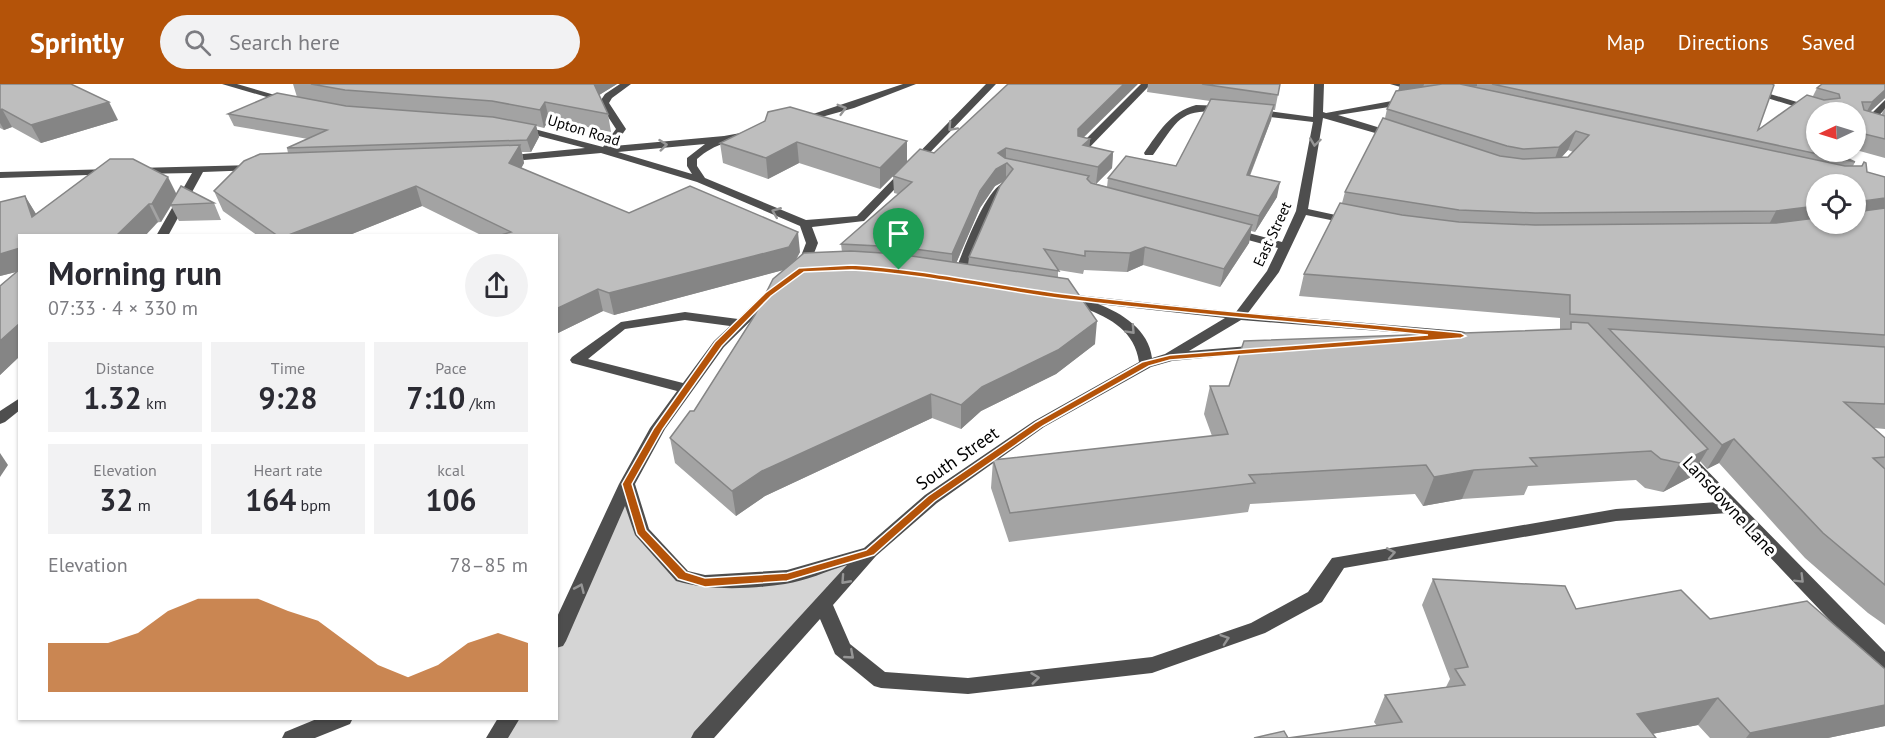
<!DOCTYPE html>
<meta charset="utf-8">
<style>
:root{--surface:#fff;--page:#f2f2f3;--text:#2b2b33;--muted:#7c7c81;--accent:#b45309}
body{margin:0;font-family:"PT Sans",sans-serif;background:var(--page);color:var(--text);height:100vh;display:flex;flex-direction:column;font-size:22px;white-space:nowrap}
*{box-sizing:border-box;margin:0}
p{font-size:20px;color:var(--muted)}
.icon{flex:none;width:33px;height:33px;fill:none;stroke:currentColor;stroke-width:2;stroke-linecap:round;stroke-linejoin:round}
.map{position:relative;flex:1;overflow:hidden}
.details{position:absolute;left:18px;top:150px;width:540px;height:486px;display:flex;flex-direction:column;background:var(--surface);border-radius:0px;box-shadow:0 2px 4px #0004}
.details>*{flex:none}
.needle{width:39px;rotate:266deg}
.buttons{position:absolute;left:1806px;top:18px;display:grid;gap:12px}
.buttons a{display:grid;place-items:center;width:60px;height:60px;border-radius:50%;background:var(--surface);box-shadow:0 2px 4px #0004;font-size:30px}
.pin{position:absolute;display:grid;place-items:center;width:51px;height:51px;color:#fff;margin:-62px -26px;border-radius:50% 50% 50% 0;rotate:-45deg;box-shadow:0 0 6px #0007}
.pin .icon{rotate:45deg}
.round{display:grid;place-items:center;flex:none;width:63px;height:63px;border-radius:32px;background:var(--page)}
.overview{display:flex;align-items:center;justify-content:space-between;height:102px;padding:0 30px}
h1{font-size:33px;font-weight:800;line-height:45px}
.stats{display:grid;grid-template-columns:repeat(3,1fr);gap:9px;height:102px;padding:6px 30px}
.stats div{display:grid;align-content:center;border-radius:0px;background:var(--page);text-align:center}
.stats b{font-size:30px;font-weight:800}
.stats small{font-size:16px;font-weight:400}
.stats p{font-size:16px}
.chart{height:168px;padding:12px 30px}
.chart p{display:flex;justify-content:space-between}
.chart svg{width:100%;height:108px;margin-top:6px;fill:var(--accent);opacity:.7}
header{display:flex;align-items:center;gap:36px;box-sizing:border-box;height:84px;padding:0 30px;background:var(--accent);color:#fff}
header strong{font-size:28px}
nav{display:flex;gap:33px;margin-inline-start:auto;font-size:21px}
.search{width:420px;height:54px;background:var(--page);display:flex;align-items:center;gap:15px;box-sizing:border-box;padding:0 21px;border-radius:33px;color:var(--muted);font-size:22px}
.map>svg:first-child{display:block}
.green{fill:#d5d5d5}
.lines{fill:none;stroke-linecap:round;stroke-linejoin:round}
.minor{fill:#4e4e4e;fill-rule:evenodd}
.wall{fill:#a3a3a3;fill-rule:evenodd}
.shaded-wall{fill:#858585}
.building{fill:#bebebe;stroke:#858585;stroke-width:1.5}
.oneway{stroke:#959595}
.route{fill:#b45309;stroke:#fff;stroke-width:1.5;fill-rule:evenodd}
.labels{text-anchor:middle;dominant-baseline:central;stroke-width:6;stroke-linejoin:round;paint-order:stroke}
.far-street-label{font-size:15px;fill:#000;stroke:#fff}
.street-label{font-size:18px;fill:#000;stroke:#fff}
</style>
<header>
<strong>Sprintly</strong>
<div class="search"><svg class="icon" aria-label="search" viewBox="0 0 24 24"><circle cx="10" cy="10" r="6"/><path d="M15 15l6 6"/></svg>Search here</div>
<nav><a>Map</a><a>Directions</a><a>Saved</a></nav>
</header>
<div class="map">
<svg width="1885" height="654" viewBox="0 0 1885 654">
<rect width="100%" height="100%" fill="#fff"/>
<path class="green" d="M627,400L641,447L682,492L787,493L870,468L701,654H496L510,635L556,634L557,557Z"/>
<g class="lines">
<g class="minor">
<path d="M222,0H237L292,16L287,19Z"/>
<path d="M620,0H631L612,14L609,19L626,45L614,62L724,52L757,46V50C734,56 715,59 697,75V82L705,94L806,136L857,132L986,0H996L864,137L812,143L818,159L808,185L802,189L796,185L806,159L800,142L697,98L601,69L503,78L498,75L503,72L585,64L516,46L514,44L519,41L603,63L616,45L599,19L605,10ZM705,60L687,74V82L692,90L618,68Z"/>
<path d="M903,0H916L854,24L800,39L795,36Z"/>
<path d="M1141,0H1151L1086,67H1078V63Z"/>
<path d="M1314,0H1324L1323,28L1326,29L1408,14L1413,17L1408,20L1338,31L1400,50V54L1396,55L1323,34L1308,125L1354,135L1356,137L1350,140L1306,131L1279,188L1248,229L1460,247L1465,248L1467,251L1465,254L1241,236L1189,267L1261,261L1268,265L1266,268L1172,277L1151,283L1044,343L937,419L876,472L833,521L850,560L885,588L968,594L1152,573L1251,539L1308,508L1332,474L1338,473L1616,425L1718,418L1676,375L1674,371L1682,366L1688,367L1885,568V589L1878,587L1728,429L1616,437L1344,484L1322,518L1265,549L1152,589L968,610L881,604L874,602L835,570L820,535L714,654H691L694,648L847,481C827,487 806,497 785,500C749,505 710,507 676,497L635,451L625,422L566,557L563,562L556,564V535L619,400L650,344L677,307L572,279L570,276L572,273L621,238L685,228L738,235L775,199H783V205L724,263L665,345L635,400L649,445L688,487L705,491L787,486L864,464L925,411L1034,337L1139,278C1135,248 1111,234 1084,224L1082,221L1084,218L1058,215L1057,212L1058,209L1236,228L1267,187L1278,164L1226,150L1224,148L1230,144L1282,158L1296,127L1313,38L1252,31L1247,28L1252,25L1313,33ZM1098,220L1225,234L1165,270L1152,274C1149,246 1122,229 1098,220ZM685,236L730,242L714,257L683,299L588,275L625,245Z"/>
<path d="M1390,0H1408L1423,5L1418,8Z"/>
<path d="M1722,0H1737L1830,28L1816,29Z"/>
<path d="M1885,16V25L1869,42H1863V38Z"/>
<path d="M1196,21L1225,22L1230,25L1225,28C1178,24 1178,37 1153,71H1145L1144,69C1159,48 1170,28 1196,21Z"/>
<path d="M254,81L259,84L258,86L203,88L168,152H156L192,89L137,90L132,87L137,84Z"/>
<path d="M113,85L117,86V90L0,94V88Z"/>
<path d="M1005,98L1010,101L997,118L964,195L958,199L954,198L952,195C961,174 984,105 1005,98Z"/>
<path d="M20,314V326L5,338L0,340V327Z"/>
<path d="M319,634H353L350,640L315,654H282L285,648Z"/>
<path d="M498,634H520L508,654H486Z"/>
</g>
</g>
<g class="wall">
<path d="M0,0L118,36L41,59L12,43L4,46L0,44Z"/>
<path d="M291,0H617L599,11L608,30L611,48L549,35L544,44L536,42L539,53L531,68H522L524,79L521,84L629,129L800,168L796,176L842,168L841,160L898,110L894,109L893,92L934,69L1084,54L1090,55L1089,63L1113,68L1112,84L1096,100L1091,98L1107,103L1108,94L1176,82L1210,17L1147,8L1148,0H1280L1275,26H1273L1271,36L1250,92L1277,113L1255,148L1251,147L1249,159L1220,203L1143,181L1127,188L1084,186L1083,190L1058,186V194L1095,260L1056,290L981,327L961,345L932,334L765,412L736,432L675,379L670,354L694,327L783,186L614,231L603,227L556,250V152H483L422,122L347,152H258L223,127L214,107L288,69L287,64L308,55L234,42L228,30L297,13L293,0ZM1003,98L969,173L968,181L956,179L980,124L995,102Z"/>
<path d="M1401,0H1773L1758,46L1813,12L1817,4L1885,0V14L1870,28L1881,31L1885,24V74L1856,66V28H1816L1838,70L1855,78L1853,82H1861L1864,78L1867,88L1885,93V345L1874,344L1885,354V541L1868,529L1805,474L1719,379L1707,385L1700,377L1691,393L1663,408L1645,404L1636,396L1528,402L1524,411L1462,415L1423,422L1415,410L1250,420L1248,428L1009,458L991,404L993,376L1212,352L1204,330L1210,302H1229L1560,246V234L1299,212L1304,190L1342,119L1345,108L1385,34L1387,25L1399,6ZM1568,66L1573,68L1568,73H1562Z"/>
<path d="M765,37L907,78L880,105L799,79L768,95L723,79L720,59Z"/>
<path d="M176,111L214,119L221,136L179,137L171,122L161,138L20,152V272L0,291V202L16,188L0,192V118L25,112L36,130Z"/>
<path d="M1433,495L1576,525L1710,535L1885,585V642L1828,654H1710L1698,641L1652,650L1377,642L1374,638L1385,611L1446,603L1450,595L1422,521Z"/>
</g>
<g class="shaded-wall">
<path d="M594,0H617L596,13Z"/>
<path d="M1124,0H1138L1076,61L1078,45Z"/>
<path d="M1400,0H1424L1421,11L1396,15Z"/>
<path d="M1449,0H1477V2L1447,7Z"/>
<path d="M1885,6V14L1863,34L1872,18Z"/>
<path d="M109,18L118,36L41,59L31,41Z"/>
<path d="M545,18L549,35L544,44L540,26Z"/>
<path d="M1274,21L1271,36L1244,106L1247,91Z"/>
<path d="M2,25L12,43L4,46L0,39V26Z"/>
<path d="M536,41L539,53L531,68L527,56Z"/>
<path d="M1576,47L1568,66L1552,83L1559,63Z"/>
<path d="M1090,55L1088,72L1083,61Z"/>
<path d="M907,57V78L880,105V84Z"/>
<path d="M797,58L799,79L768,95L766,74Z"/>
<path d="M520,61L524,79L514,98L509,79Z"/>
<path d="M1006,64V96L995,102L980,124L952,189V170L998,69Z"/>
<path d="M1113,68L1112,84L1096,100L1098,83Z"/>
<path d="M168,93L177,111L161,138L152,120Z"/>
<path d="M1280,98L1277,113L1255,148L1259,132Z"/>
<path d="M416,102L422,122L347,152H286Z"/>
<path d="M25,112L36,130L32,133Z"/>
<path d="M1885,114V134L1856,137V118Z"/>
<path d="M149,120L158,138L145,152H116Z"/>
<path d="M1816,122V140L1765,148L1776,127Z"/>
<path d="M1252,141L1249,159L1220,203L1224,185Z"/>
<path d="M798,148L800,168L791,184L614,231L609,209Z"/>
<path d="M1145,163L1143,181L1127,188L1130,169Z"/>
<path d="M20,164V187L0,192V170Z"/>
<path d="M598,205L603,227L556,250V225Z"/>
<path d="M1097,237L1095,260L1056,290L981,327L961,345V321L982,303Z"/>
<path d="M20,239V272L0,291V257Z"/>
<path d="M931,310L932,334L765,412L736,432L732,407L762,387Z"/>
<path d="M1734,355L1719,379L1707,385L1722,361Z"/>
<path d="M1708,365L1691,393L1663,408L1680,379Z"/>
<path d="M0,369L8,381L0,393Z"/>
<path d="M1474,386L1462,415L1423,422L1434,393Z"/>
<path d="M1718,614L1698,641L1631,654L1637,630Z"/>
<path d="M1885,621V642L1828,654H1746L1750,649Z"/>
</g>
<g class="building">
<path d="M0,0H71L109,18L31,41L2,25L0,26Z"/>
<path d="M311,0H594L608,30L545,18L540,26L492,17L345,6Z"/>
<path d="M1008,0H1124L1078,45V52L1090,55L1083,61L1113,68L1098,83L1006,64L998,69L1005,74L1089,92L1087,95L1091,99L1252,141L1224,185L1145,163L1130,169L1085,167V172L1044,165L1059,187L969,173L1000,102L1013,85L1007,79L996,85L980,107L952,170L899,163L841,160L912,98L893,92L920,65L934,69Z"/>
<path d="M1202,0H1280L1278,11Z"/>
<path d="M1442,0H1460L1845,82H1862L1864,78L1866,79L1867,88L1885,93V114L1856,118V100H1816V122L1776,127L1535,129L1459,126L1345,108L1383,34L1500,72L1523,75L1568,73L1589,51L1576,47L1559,63L1523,65L1507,62L1387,25L1396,7Z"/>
<path d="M1492,0H1772L1774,1L1758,46L1807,11L1824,16L1840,14L1839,10L1817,4L1822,0H1885V6L1872,18H1862L1864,26L1885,32V55L1856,48V28H1816V68H1839L1838,70L1855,78Z"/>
<path d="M277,9L346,22L493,33L536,41L527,56L287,64L327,46L228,30Z"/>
<path d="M1211,15L1274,21L1247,91L1280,98L1259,132L1108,94L1126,72L1176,82Z"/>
<path d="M790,23L907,57L880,84L797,58L766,74L720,59L765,37L768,28Z"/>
<path d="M520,61L509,79L629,129L690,102L798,148L789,163L609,209L598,205L556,225V152H498L511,148L416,102L286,152H278L214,107L244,77L260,70Z"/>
<path d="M110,75H133L168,93L152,120H149L116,152H20V164L0,170V118L25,112L32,133Z"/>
<path d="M181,102L214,119L170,121Z"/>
<path d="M1340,119L1402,131L1459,138L1535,141L1776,139L1816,134V140H1856V128L1885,124V251L1570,230V211L1304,190Z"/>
<path d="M851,167L898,170L1068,195L1097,237L1058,266L982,303L961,321L931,310L762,387L732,407L670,354L690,327H694L755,231L773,195L804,169Z"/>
<path d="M20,185V239L0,257V202Z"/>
<path d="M1571,238L1588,239L1708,365L1680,379L1661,375L1651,367L1530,374L1537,382L1474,386L1434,393L1426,381L1249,391L1255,399L1010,429L993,376L1228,350L1210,302H1229L1244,257L1571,245Z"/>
<path d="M1609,245L1885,263V320L1844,318L1885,354V373L1873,374L1885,385V501L1823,449L1734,355L1722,361Z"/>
<path d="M1433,495L1565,502L1576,525L1681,506L1710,535L1807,517L1885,585V621L1750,649L1718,614L1637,630L1656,654H1288L1402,638L1385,611L1465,601L1455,585L1468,583Z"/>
<path d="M1284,647L1288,654H1254Z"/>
</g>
<defs><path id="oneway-chevron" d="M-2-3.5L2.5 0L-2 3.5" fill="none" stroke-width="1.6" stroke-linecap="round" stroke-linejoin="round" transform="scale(1.5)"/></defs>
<g class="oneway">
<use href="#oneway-chevron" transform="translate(842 25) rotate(-16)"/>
<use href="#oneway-chevron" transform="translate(952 43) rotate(133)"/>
<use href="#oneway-chevron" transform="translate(1315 58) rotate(98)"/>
<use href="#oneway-chevron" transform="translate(663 61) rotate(-6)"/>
<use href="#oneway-chevron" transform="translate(776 128) rotate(-158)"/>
<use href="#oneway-chevron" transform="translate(1131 246) rotate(47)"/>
<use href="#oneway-chevron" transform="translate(1391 469) rotate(-10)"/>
<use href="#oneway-chevron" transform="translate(1800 495) rotate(45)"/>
<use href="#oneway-chevron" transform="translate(845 496) rotate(132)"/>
<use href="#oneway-chevron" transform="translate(580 504) rotate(-66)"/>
<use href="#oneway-chevron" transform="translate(1225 555) rotate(-19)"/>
<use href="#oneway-chevron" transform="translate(850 571) rotate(41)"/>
<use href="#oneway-chevron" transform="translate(1035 594) rotate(-7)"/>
</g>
<path class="route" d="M852,181C923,185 993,201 1064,210C1196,226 1329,236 1461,249L1466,252L1461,254L1170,276L1149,282L1043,342L935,417L874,471L787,497L705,503L678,495L637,450L622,400L654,344L715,258L765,209L799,184ZM852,186C924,190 993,206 1064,215C1185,230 1307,239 1428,251L1170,271L1142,278L1036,338L928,412L866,466L787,489L705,494L686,488L646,446L632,400L663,345L722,262L771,212L804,188Z"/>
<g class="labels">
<g class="far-street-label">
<text transform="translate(584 46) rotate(17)">Upton Road</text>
<text transform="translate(1272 150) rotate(-65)">East Street</text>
</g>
<g class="street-label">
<text transform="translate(957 374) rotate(-35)">South Street</text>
<text transform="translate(1730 422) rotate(47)">Lansdowne Lane</text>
</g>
</g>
</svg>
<div class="buttons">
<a><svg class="needle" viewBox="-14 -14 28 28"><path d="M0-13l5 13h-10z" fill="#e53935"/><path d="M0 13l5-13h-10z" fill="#7c7c81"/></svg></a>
<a><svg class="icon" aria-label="locate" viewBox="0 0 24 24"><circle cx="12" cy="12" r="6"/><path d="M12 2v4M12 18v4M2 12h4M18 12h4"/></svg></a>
</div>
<div class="pin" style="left:899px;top:186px;background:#1e9e55"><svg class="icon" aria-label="arrive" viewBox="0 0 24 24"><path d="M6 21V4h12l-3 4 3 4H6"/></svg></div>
<section class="details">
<div class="overview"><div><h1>Morning run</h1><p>07:33 · 4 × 330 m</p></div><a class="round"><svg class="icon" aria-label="share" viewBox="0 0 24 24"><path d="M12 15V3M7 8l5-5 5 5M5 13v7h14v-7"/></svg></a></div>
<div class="stats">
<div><p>Distance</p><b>1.32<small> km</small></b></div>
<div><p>Time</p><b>9:28</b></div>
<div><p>Pace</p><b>7:10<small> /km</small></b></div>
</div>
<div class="stats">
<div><p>Elevation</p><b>32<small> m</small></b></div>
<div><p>Heart rate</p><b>164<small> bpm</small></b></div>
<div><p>kcal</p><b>106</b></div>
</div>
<div class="chart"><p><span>Elevation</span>78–85 m</p>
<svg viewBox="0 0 160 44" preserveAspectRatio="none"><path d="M0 44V24L10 24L20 24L30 20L40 11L50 6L60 6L70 6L80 11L90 15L100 24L110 33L120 38L130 33L140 24L150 20L160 24V44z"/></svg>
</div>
</section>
</div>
